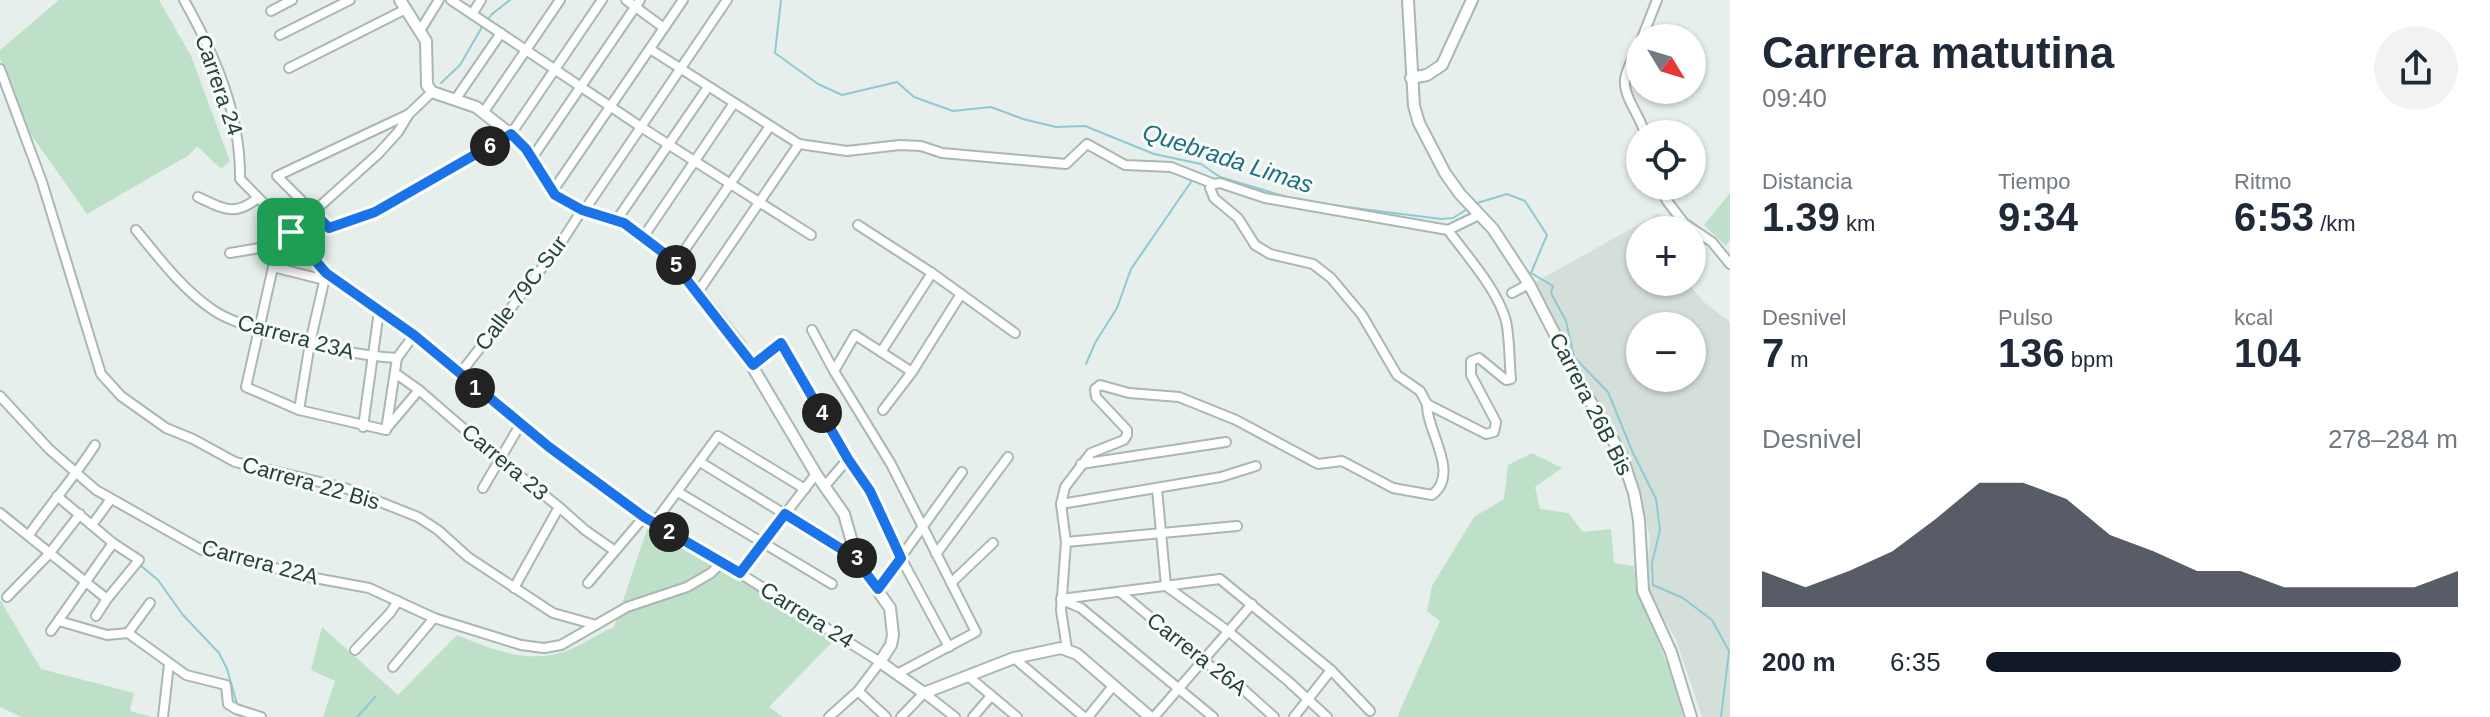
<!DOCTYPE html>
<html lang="es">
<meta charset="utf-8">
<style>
:root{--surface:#fff;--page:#f2f2f3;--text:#1f2937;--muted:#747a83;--accent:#111827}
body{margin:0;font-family:Arial,sans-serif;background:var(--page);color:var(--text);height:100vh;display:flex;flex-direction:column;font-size:30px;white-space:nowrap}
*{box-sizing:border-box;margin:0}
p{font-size:26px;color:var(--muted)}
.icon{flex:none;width:44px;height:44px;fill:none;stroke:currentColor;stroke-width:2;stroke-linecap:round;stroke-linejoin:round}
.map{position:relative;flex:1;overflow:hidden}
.panel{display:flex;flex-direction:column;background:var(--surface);width:760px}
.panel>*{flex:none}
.needle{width:52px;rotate:128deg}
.tools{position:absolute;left:1626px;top:24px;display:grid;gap:16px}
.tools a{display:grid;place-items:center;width:80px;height:80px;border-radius:50%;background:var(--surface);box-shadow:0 2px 6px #0004;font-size:40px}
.pin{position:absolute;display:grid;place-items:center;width:68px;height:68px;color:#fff;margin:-34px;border-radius:16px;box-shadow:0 4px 12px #0006}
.km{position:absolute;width:40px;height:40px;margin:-20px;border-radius:50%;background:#222;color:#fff;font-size:22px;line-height:40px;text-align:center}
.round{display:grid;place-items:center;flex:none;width:84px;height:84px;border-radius:42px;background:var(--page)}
.summary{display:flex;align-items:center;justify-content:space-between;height:136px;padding:0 32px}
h1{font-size:44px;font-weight:700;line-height:60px}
.figures{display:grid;grid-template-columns:repeat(3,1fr);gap:12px;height:136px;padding:8px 32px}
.figures div{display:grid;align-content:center}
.figures b{font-size:40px;font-weight:700}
.figures small{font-size:22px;font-weight:400}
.figures p{font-size:22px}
.chart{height:224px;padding:16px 32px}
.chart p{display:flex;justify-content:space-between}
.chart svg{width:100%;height:144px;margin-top:8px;fill:var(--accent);opacity:.7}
ul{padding:0 32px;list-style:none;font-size:26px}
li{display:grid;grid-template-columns:128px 96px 1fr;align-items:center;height:60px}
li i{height:20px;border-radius:10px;background:var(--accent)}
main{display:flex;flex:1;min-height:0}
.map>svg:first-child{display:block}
.built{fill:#d4dfda;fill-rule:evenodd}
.green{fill:#bfe0c8}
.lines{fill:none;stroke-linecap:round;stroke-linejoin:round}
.stream{stroke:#8ec9d4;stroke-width:2}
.minor-casing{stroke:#a8b8b2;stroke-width:12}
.tertiary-casing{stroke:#a8b8b2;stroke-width:14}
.minor{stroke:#fff;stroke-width:8}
.tertiary{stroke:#fff;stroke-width:10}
.route-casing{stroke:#fff;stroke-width:16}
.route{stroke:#1a73e8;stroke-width:10}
.labels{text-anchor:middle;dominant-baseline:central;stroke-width:6;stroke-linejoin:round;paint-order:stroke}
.street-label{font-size:22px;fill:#24423a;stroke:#f7fbf9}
.water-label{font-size:24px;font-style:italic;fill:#1c6f80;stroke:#f7fbf9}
</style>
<main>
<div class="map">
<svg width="1730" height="717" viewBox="0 0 1730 717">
<rect width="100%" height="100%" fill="#e6efeb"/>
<path class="built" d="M1659,213L1665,230H1640V282H1686L1705,303L1730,322V717H1702L1676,639L1651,599L1646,583L1650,538L1642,500L1623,452L1589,392L1534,283ZM1640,326H1692V378H1640Z"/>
<g class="green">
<path d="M59,0H159L191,56L230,161L221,169L197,146L189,155L87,214L25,126L0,58V50Z"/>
<path d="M1730,193V240L1726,246L1704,225Z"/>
<path d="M1532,453L1562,468L1535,487L1540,509L1568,513L1583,532L1611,529L1614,563L1634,566L1636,587L1673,678L1683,717H1397L1440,621L1427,611L1432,586L1474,517L1504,499L1508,465Z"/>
<path d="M653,512L841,633L769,707L783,717H323L335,681L311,670L322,627L398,695L457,635C488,648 523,662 556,654C576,650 595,635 614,627Z"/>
<path d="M0,600L41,669L134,693L130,711L152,717H21L0,707Z"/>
</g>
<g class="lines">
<g class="stream">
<path d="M781,0L775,53L818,84L842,95L897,82L914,97L953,111L991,107L1023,119L1056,127L1085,126L1154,154L1201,164L1220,177L1297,200"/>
<path d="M486,22L492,14L510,0"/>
<path d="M441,83L460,65L482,27"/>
<path d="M1323,204L1441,219L1453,218L1469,208"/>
<path d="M1474,204L1507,194L1525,201L1547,235L1531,273L1553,286L1551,293L1566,321L1574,357L1608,392L1633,453L1656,499L1660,530L1652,563L1653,585L1683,598L1712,620L1729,651L1721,717"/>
<path d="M1086,364L1095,343L1117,308L1131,269L1193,179"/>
<path d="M140,565L158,580L183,615L219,653L227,669L237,704"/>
<path d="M357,717L376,696"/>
</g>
<g class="minor-casing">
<g id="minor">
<path d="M184,0C215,55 241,115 240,179L301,241L326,273L414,335L549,447L644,517L722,562L880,662L858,691L829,717"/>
<path d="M451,0L641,127L811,235"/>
<path d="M626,0L664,28"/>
<path d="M271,11L292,0"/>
<path d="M472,14L481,0"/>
<path d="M421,29L439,0"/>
<path d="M280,35L350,0"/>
<path d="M1642,38L1657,0"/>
<path d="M1640,43C1635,54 1627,67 1625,79C1623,98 1641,116 1645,134"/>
<path d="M650,49L799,144L847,151L900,145L921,146L942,153L1066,164L1087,144L1125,165L1171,167L1214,184"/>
<path d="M289,68L406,9"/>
<path d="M0,69L42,182L101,374L121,396L166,428L193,439L235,462L345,488L418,517L438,530L468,557L553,613L596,625"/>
<path d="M455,100L501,33"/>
<path d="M483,113L560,0"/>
<path d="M409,114L277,176L329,228L375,212L511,134L602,0"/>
<path d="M532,158L640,0"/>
<path d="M1660,186L1667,201L1684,223L1712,242L1730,264"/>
<path d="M552,192L683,0"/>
<path d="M198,197C224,209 234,217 258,198"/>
<path d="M584,211L727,0"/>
<path d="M616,221L708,87"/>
<path d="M858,225L932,273L1015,333"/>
<path d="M136,230C159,258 182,289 213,310C234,324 258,328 282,335C320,346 358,356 397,358"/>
<path d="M291,232L378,154L398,132L409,114L432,92"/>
<path d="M644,236L734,103"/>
<path d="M278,245L246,387L299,410L386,430"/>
<path d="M230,253L301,241"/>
<path d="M675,264L770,126"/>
<path d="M273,267L325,280"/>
<path d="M698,292L799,144"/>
<path d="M1512,293L1529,284"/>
<path d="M812,330L834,371"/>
<path d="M881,352L932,273"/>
<path d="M753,365L781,343L848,459L870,491L901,558L949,647"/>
<path d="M395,373L419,390L500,460L559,507L585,530L615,551"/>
<path d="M459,375L559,246L582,210"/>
<path d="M0,396L49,449L96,490L202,550L315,578L369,588L434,618L521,645L544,648L561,645L627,607L687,587L711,573L722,562"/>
<path d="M1427,404L1420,391L1397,375L1362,315L1331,278L1313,264L1270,254L1255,245L1238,218L1214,198L1210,188L1214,184L1220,183L1265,198L1448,230L1479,215"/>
<path d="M299,410L310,343L326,273"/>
<path d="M883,410L912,372L961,294"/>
<path d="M363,427L379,311"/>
<path d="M386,429L419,390"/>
<path d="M386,430L397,358L414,335"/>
<path d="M700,462L851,555H856"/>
<path d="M1081,464L1226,442"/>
<path d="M824,487L848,459"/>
<path d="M483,488L520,425"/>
<path d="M1157,489L1166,586L1228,631L1288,681L1327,717"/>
<path d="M678,492L832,584"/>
<path d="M57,496L113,543L139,560L107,599L96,616"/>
<path d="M1061,504L1221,477L1256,466"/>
<path d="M0,513L107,599"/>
<path d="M654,523L718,436L805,489"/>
<path d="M92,525L111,499"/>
<path d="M29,535C50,504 75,477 95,445"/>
<path d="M1066,542L1237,526"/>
<path d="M936,554L1008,457"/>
<path d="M740,573L816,474"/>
<path d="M588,583L644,517"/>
<path d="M951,583L993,543"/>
<path d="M514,588L559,507"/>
<path d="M878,589L962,472"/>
<path d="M1120,592L1202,660L1244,690L1274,717"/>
<path d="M7,597L49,554L80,514"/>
<path d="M1061,599L1220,579L1331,670L1370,711"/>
<path d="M1062,600L1081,608L1213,717"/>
<path d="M59,621L107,635L128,633L150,603"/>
<path d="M51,631L113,543"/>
<path d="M128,633L186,675L226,685L228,704L236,709L261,717"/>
<path d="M1067,649L1061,610L1066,542L1061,504L1065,487L1091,453L1124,440L1127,435V430L1096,397L1095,389L1100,385L1129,393L1179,397L1236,420L1318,464L1342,461L1393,488L1432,495C1461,473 1426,431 1427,404L1486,434L1494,432L1496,422L1471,375V361L1479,358L1506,380L1511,379C1509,360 1510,339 1506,321C1498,290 1466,255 1448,230"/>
<path d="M355,650L390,613L398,601"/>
<path d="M1014,658L1084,717"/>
<path d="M393,667L434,618"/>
<path d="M897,674L976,632L891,464L834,371L855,335L912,372"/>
<path d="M968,676L1017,717"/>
<path d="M858,691L886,717"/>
<path d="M163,717L169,664"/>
<path d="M901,717L924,693L955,717"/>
<path d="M973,717L991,696"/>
<path d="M1088,717L1113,686"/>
<path d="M1154,717L1252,604"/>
<path d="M1294,717L1331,670"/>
</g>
</g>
<g class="tertiary-casing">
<g id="tertiary">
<path d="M400,0L426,41L427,85L432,92L476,107L513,136L526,149L555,195L582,210L624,223L657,247L678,267L739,344L816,474L844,514L858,563L890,608L893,635L891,645L880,662L924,693L1014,658L1061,648L1077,654L1150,717"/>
<path d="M1408,0L1414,106L1419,123L1445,173L1460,194L1493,229L1529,284L1582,387L1621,454L1634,493L1639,520L1643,591L1671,652L1691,717"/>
<path d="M1411,78L1427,75L1442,65L1472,0"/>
</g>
</g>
<use href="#minor" class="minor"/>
<use href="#tertiary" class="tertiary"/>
</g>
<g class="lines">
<g class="route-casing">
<path id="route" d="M511,134L526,149L555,195L582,210L624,223L669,257L753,365L781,343L848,459L870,491L901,558L878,589L862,568L856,555H851L785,514L740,573L644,517L549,447L414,335L326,273L291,232L313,212L329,228L375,212Z"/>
</g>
<use href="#route" class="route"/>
</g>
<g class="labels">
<g class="street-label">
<text transform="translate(219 85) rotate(71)">Carrera 24</text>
<text transform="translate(521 293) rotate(-53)">Calle 79C Sur</text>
<text transform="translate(296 337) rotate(15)">Carrera 23A</text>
<text transform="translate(1591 404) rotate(63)">Carrera 26B Bis</text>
<text transform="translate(505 462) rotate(40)">Carrera 23</text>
<text transform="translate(311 483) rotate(16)">Carrera 22 Bis</text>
<text transform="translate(260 562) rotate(15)">Carrera 22A</text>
<text transform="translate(807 615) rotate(32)">Carrera 24</text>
<text transform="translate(1197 654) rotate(38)">Carrera 26A</text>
</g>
<g class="water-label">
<text transform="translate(1228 158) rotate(18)">Quebrada Limas</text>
</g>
</g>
</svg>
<div class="tools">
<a><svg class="needle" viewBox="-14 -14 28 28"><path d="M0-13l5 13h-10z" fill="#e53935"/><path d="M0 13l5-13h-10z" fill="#747a83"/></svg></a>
<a><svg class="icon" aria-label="locate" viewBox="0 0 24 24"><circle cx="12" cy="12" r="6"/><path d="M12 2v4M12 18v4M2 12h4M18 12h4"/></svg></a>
<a>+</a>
<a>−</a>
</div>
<div class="pin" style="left:291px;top:232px;background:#1e9e55"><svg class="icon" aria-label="arrive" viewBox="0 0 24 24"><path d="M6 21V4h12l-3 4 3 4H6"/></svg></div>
<b class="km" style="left:475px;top:388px">1</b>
<b class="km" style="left:669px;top:532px">2</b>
<b class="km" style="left:857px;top:558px">3</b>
<b class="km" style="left:822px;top:413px">4</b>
<b class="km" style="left:676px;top:265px">5</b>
<b class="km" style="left:490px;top:146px">6</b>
</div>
<section class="panel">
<div class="summary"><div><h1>Carrera matutina</h1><p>09:40</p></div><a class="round"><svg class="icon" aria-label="share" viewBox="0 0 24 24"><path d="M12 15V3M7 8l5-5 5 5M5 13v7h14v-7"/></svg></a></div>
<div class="figures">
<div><p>Distancia</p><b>1.39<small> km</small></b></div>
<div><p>Tiempo</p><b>9:34</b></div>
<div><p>Ritmo</p><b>6:53<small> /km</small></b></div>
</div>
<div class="figures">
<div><p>Desnivel</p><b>7<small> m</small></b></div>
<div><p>Pulso</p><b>136<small> bpm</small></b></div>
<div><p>kcal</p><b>104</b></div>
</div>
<div class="chart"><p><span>Desnivel</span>278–284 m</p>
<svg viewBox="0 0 160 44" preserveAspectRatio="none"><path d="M0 44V33L10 38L20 33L30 27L40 17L50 6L60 6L70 11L80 22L90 27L100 33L110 33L120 38L130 38L140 38L150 38L160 33V44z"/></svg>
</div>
<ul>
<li><b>200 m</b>6:35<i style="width:88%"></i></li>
</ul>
</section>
</main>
